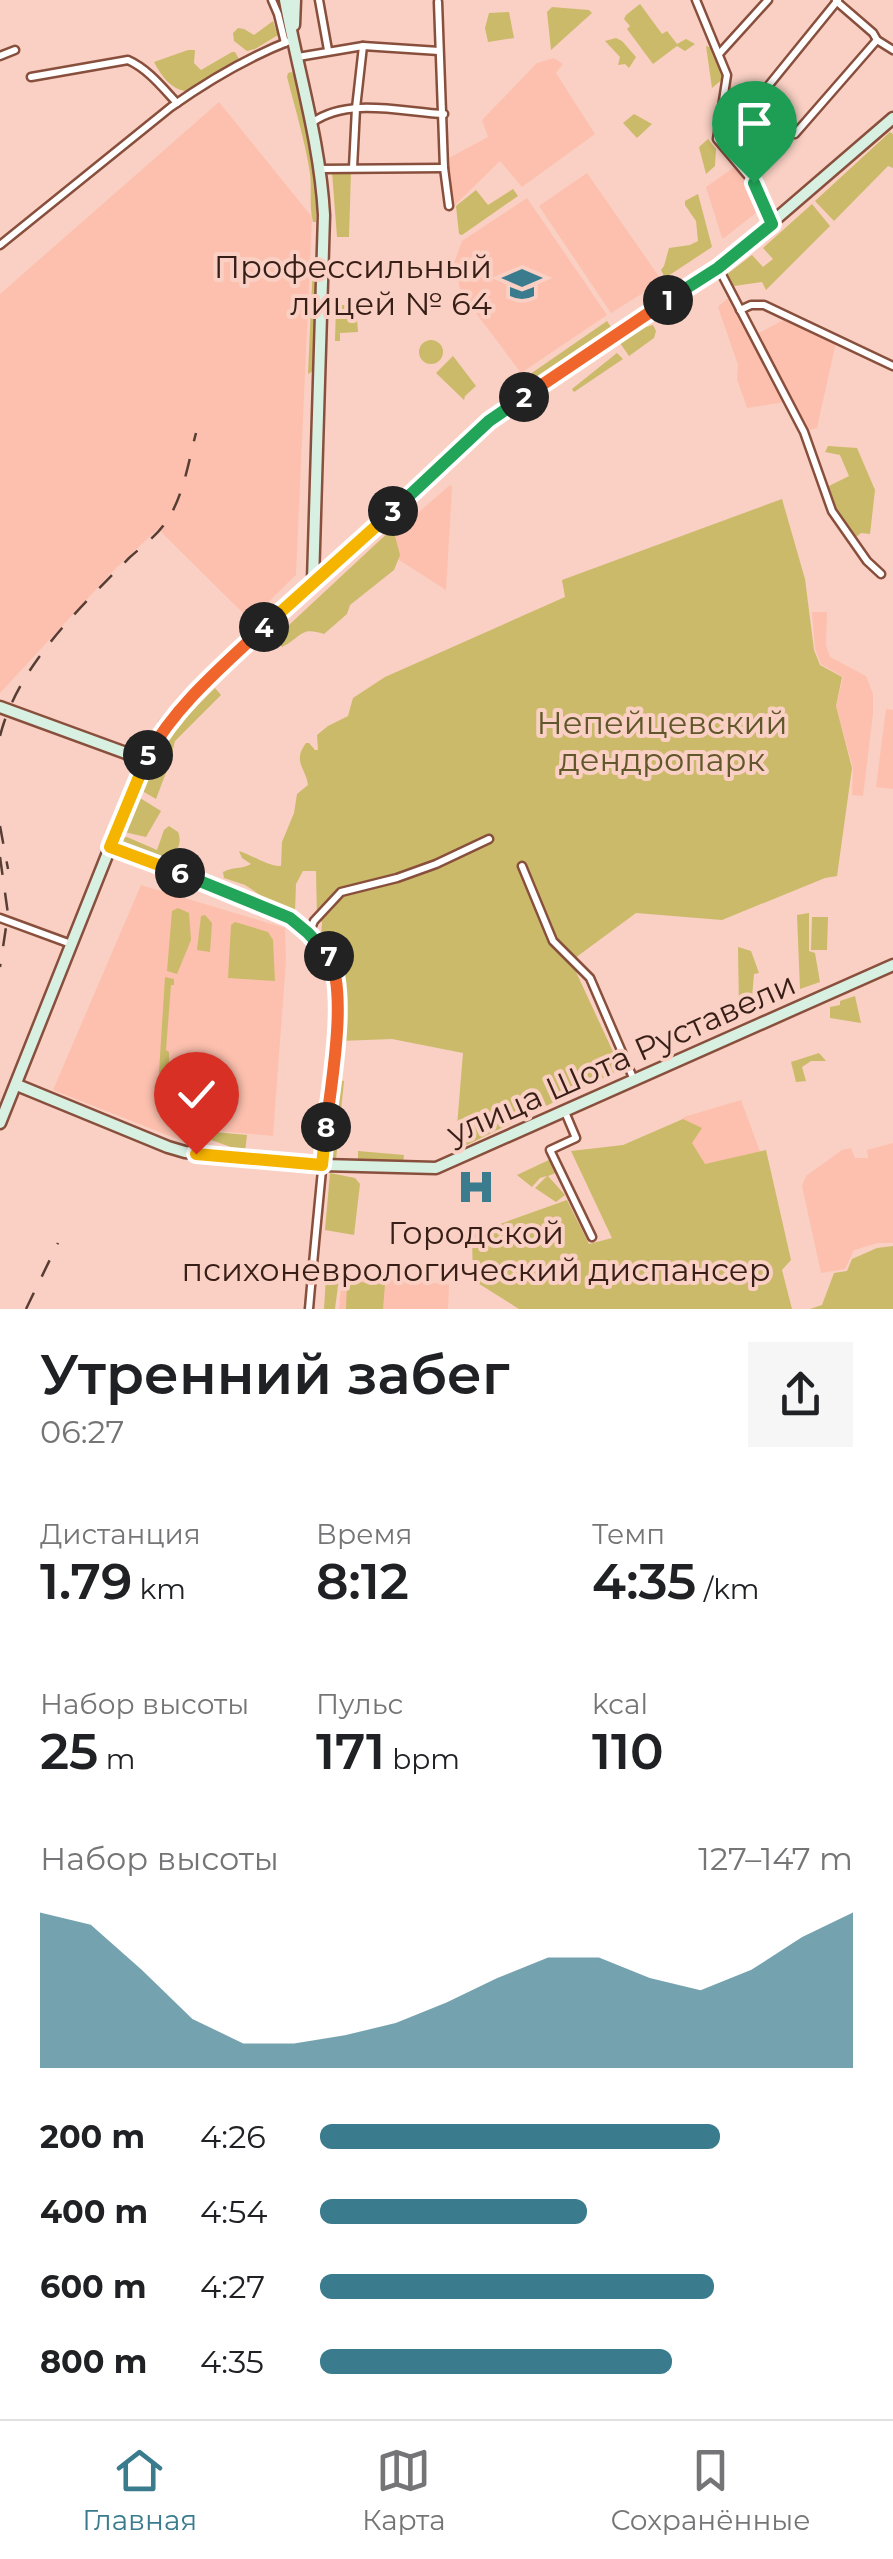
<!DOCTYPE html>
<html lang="ru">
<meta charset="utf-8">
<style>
:root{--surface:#fff;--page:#f6f6f6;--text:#202124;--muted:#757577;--line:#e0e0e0;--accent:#3a7c8e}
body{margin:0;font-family:Montserrat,sans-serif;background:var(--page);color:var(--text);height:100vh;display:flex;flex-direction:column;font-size:38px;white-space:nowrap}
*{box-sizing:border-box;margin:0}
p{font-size:32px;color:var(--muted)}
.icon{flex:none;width:55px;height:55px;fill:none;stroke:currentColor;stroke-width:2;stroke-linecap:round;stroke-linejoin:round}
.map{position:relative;height:1309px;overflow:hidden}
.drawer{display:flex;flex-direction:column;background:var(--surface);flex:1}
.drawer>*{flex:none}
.pin{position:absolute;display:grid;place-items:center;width:85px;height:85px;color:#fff;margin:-102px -42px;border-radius:50% 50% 50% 0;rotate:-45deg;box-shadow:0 0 10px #0007}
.pin .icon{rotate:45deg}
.km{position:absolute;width:50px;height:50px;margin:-25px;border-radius:50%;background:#222;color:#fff;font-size:28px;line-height:50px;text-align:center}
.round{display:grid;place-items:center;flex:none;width:105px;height:105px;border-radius:0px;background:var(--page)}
.summary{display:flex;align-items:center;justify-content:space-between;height:170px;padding:0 40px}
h1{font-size:55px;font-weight:600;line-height:75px}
.metrics{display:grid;grid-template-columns:repeat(3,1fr);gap:15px;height:170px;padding:10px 40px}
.metrics div{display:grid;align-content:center}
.metrics b{font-size:50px;font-weight:600}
.metrics small{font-size:28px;font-weight:400}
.metrics p{font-size:28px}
.chart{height:280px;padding:20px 40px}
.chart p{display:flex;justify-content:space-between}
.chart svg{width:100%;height:180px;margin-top:10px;fill:var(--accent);opacity:.7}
ul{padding:0 40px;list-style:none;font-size:32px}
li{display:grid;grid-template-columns:160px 120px 1fr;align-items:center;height:75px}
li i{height:25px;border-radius:12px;background:var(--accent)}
.menu{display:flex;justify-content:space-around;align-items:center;height:140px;border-top:2px solid var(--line);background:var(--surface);font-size:28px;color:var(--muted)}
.menu a{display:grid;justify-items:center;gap:5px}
.menu .active{color:var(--accent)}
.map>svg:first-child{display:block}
.built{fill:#fdc0ae}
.green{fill:#cbba69}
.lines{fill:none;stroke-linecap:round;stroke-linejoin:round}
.street-casing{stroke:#894f3d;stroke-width:11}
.secondary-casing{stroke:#894f3d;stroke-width:15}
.street{stroke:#fff;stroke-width:6}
.secondary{stroke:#d8f0e2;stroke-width:10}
.rail{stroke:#583d34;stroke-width:2.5;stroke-dasharray:18 18;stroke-linecap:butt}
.split-1-casing{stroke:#fff;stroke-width:20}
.split-2-casing{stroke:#fff;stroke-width:20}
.split-3-casing{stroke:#fff;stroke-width:20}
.split-4-casing{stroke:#fff;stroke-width:20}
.split-5-casing{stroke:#fff;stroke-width:20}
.split-6-casing{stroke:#fff;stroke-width:20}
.split-7-casing{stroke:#fff;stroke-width:20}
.split-8-casing{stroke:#fff;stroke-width:20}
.split-9-casing{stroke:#fff;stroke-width:20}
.split-1{stroke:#22a559;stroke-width:12}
.split-2{stroke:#f0652b;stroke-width:12}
.split-3{stroke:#22a559;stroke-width:12}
.split-4{stroke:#f5b400;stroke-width:12}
.split-5{stroke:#f0652b;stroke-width:12}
.split-6{stroke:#f5b400;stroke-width:12}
.split-7{stroke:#22a559;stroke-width:12}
.split-8{stroke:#f0652b;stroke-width:12}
.split-9{stroke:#f5b400;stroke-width:12}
.labels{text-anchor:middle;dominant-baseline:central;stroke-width:8;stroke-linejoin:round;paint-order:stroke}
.poi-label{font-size:32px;fill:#371e16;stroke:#f9d0c3;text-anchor:end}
.park-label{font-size:32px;fill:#60572a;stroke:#f9d0c3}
.street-label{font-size:32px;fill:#371e16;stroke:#f9d0c3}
</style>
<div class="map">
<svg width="893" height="1309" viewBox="0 0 893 1309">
<rect width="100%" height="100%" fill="#f9d0c3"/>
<g class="built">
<path d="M554,58L563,64L556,73L595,134L522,187L500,161L455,205L447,175V159L488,137L482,120L537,63Z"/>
<path d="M219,102L312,217L296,575L250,620L158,529L116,568L0,693V294Z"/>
<path d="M736,166L757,195L762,208L724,238H722L706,187Z"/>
<path d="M587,173L662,281L611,313L539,206Z"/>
<path d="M527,198L607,315L521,373L461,293L454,263L462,241Z"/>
<path d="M730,296L785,402L747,408L737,379L738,365L718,307Z"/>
<path d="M789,317L836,342L817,428L809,430L757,334Z"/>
<path d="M450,485L452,487L446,590L379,547Z"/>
<path d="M812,612H827L826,645L830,657L866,676L873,694V714L863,796L852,795L853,768L836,706L843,677L821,664L815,649Z"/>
<path d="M886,709L893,710V789L876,787Z"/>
<path d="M141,885L285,928L286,961L273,1136L197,1129L185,1142L53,1090Z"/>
<path d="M741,1100L763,1160L691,1178L677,1134L684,1117Z"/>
<path d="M893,1143V1243H878L854,1250L845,1269L821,1273L802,1186L806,1176L842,1150L851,1148L855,1158H868L867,1150Z"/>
<path d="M342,1277L449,1284L448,1309H339Z"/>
</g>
<g class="green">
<path d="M640,4L662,34L667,31L677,44L686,39L695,44L685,51L677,46L653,64L627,29L630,26L624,19L626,15Z"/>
<path d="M552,7L589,10L592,13L551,50L547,12Z"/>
<path d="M509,12L514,38L488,42L485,28L489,13Z"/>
<path d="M273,21L278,35L255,49L247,51L234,41L233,33L238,28L244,29L254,35Z"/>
<path d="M616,38L622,41L636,57L629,68L625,64L618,65L620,57L605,41Z"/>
<path d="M706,46L715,49L724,78L712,88Z"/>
<path d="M188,50H195L194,63L201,70L232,52H235L239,59L186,91C170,89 161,75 154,62Z"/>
<path d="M292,72C308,107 320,184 316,222H313C309,206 312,189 310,173C305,141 295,108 287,77L288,73Z"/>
<path d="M634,114L652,124L637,138L623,123Z"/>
<path d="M890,132L893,134V168L888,166L834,221L815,201Z"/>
<path d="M708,139L716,149L715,166L706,174L699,147Z"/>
<path d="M351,171L349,237H337L332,172Z"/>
<path d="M513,189L518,196L462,235L459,234L456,206L476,190L488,205Z"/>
<path d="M698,194L712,247L665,278L661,270L664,266L669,248L690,245L698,241L696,221L685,205V201Z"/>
<path d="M812,204L830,226L766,290L762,282L734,286L726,275L752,255L763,267L773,259L763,248Z"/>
<path d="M313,263L317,267L313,371L308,374Z"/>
<path d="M336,305H356L358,332L340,333V341H335Z"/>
<path d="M607,321L613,330L533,383L526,377Z"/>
<path d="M653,325L656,331L654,338L629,356L620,343L646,327Z"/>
<circle cx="431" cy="352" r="12"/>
<path d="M617,353L623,359L574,392L572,389Z"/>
<path d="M453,356L476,386L465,396L464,400L436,373Z"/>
<path d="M828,446L857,448L875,490L870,534L861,533L856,537L839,516L829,486L849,476L840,455L825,452Z"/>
<path d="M782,499L805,579L814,650L820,665L842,677L836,706L852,768L837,876L825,878L722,920L636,913L571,961L621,1069L455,1151L463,1053L392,1039L339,1041L343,974L347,967L344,957L321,936L322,922L317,917L316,871H303L296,884L295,911L293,914L286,915L278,907L260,905V895L245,885L224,878L223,872C232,867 243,869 251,864L242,858L239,851C252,855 269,867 281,866L282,842L294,813L297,794L308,785C306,768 292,762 306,743H309L315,750H318L317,735L328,726L348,716L353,698L385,677L565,597L562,580Z"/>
<path d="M393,528L400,555L394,570L350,605L347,614L324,634C300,626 302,637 282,647L275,638Z"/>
<path d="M215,688L221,695L175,741L170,762L158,756L168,735Z"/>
<path d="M156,765L167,770L156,799L144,792L142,787L151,767Z"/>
<path d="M140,798L161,811L146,837L124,832L137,799Z"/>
<path d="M169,826L178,832C184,846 173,860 159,861L120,844L122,838L127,837L157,850L164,830Z"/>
<path d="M178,908L189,913L191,940L177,974L167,971L172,911Z"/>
<path d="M809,913V951L815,953L820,982L800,989L797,915Z"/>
<path d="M205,915L212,923L210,952L197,950L201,916Z"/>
<path d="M812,917H828L827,950H811Z"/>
<path d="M235,922L268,932L273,940L275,981L228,978L231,925Z"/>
<path d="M738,947L751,951L759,973L754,974L751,1009L739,1008Z"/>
<path d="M165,977L174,979V985H171L166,1050L169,1052V1079L172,1090L158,1088Z"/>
<path d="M855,996L861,1023L830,1018V1007L840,1005V1001Z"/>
<path d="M819,1053L826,1061H811L802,1067L806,1081L796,1082L791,1062Z"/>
<path d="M335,1080L344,1081L336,1160L330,1156Z"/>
<path d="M683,1119L702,1128L692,1143L705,1164L766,1150L791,1260L782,1270L792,1309H519L473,1280L472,1234L567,1200L589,1244L612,1238L571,1151L623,1145Z"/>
<path d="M205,1131L247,1135L245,1152L197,1135L198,1132Z"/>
<path d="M358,1151L404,1155L403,1165L358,1161Z"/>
<path d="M551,1159L558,1172L548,1176L565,1195L556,1202L535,1188L547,1176L540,1178L532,1187L517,1175Z"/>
<path d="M330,1173L355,1178L360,1184L354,1235L325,1230Z"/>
<path d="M893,1246V1309H810L822,1305L834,1273L847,1271L852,1259L877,1248Z"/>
<path d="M326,1277L339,1278L335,1309H324Z"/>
<path d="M347,1281L385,1284L383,1309H346Z"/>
</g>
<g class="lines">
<g class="street-casing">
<g id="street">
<path d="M272,0L278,14L285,43"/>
<path d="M319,0L328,50"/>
<path d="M696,0L727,75L717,139L754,183L772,224"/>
<path d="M836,1L873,33L877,40L893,50"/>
<path d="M438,2L444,168L449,206"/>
<path d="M719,54L768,0"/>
<path d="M0,56L15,50"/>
<path d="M298,57L363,46L439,51"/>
<path d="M31,77L128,60C148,69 162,87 177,103"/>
<path d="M756,101L795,134L877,40"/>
<path d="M313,122C348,97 403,112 444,114"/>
<path d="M718,138L756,101L838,0"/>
<path d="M353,168L356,108L363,46"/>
<path d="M320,169L444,168"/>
<path d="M0,245L171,107C209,80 248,57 292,40"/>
<path d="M719,269L804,432L832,511L867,561L881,574"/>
<path d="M740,310L751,305H764L893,366"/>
<path d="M111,847L290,918C301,927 327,949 332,962C345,995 333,1064 329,1100C322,1170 315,1239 309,1309"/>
<path d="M522,866L553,941L590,978L634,1080"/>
<path d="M0,918L71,944"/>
<path d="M309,933L314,921L341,892L397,878L436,864L489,839"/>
<path d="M565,1112L576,1138L550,1150L592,1237"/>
</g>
</g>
<g class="secondary-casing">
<g id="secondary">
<path d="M285,0C298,72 320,141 324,215L313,581"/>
<path d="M294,25L295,0"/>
<path d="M0,707L145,760"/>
<path d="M17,1085L168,1147L185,1152L323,1165L436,1168L893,965"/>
<path d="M0,1123L145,760L165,725L186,701L313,581L377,527L489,421L647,313L719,268L893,118"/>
</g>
</g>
<use href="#street" class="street"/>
<use href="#secondary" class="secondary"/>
<g class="rail">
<path d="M0,736C18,665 79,609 129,558C140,548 154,538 163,526C183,501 188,463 196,433"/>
<path d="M0,826L8,869"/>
<path d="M0,857L8,914L0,967"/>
<path d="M26,1309L58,1243"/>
</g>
</g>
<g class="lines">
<g class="split-1-casing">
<path id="split-1" d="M668,300L718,268L772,224L754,183"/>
</g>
<g class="split-2-casing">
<path id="split-2" d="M524,397L668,300"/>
</g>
<g class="split-3-casing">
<path id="split-3" d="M393,511L489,421L524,397"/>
</g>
<g class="split-4-casing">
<path id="split-4" d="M264,627L393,511"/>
</g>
<g class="split-5-casing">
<path id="split-5" d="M148,755C178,703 221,668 264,627"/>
</g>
<g class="split-6-casing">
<path id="split-6" d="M148,755L110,847L180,873"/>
</g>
<g class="split-7-casing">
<path id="split-7" d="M180,873L290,918L308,933L329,956"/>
</g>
<g class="split-8-casing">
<path id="split-8" d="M326,1127C331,1084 348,993 329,956"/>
</g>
<g class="split-9-casing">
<path id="split-9" d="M196,1154L322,1165L326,1127"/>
</g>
<use href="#split-1" class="split-1"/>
<use href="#split-2" class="split-2"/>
<use href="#split-3" class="split-3"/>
<use href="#split-4" class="split-4"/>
<use href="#split-5" class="split-5"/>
<use href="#split-6" class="split-6"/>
<use href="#split-7" class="split-7"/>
<use href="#split-8" class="split-8"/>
<use href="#split-9" class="split-9"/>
</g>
<defs>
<g id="university-bare" transform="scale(3)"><path d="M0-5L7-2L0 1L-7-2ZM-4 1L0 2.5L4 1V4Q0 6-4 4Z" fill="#3a7c8e" stroke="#f9d0c3" stroke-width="2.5" paint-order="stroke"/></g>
<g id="hospital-bare" transform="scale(3)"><path d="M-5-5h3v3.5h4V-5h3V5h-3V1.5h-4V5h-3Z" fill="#3a7c8e" stroke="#f9d0c3" stroke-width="2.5" paint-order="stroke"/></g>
</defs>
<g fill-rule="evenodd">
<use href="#university-bare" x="522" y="284"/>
<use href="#hospital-bare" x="476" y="1187"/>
</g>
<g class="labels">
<g class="poi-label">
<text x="492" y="266">Профессильный<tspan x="492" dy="37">лицей № 64</tspan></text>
<text x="476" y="1232" text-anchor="middle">Городской<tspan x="476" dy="37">психоневрологический диспансер</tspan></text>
</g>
<g class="park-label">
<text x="662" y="722">Непейцевский<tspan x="662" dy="37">дендропарк</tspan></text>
</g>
<g class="street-label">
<text transform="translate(621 1058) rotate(-24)">улица Шота Руставели</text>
</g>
</g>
</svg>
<div class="pin" style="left:754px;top:183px;background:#1e9e55"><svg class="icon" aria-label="arrive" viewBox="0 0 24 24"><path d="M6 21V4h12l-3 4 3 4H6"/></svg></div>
<div class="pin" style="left:196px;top:1154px;background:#d93025"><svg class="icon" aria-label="check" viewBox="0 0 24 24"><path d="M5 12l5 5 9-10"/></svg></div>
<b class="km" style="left:668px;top:300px">1</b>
<b class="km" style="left:524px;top:397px">2</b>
<b class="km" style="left:393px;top:511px">3</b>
<b class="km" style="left:264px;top:627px">4</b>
<b class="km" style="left:148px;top:755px">5</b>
<b class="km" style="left:180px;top:873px">6</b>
<b class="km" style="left:329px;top:956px">7</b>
<b class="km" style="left:326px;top:1127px">8</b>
</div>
<section class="drawer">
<div class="summary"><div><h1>Утренний забег</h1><p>06:27</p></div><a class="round"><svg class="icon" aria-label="share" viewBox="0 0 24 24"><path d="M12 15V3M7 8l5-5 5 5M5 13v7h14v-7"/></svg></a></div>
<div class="metrics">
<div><p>Дистанция</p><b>1.79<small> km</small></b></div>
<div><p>Время</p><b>8:12</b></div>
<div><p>Темп</p><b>4:35<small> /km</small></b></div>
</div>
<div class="metrics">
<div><p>Набор высоты</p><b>25<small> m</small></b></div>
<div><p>Пульс</p><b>171<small> bpm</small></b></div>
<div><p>kcal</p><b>110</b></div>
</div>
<div class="chart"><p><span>Набор высоты</span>127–147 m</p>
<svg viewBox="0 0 160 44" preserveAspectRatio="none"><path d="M0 44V6L10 9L20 20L30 32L40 38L50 38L60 36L70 33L80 28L90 22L100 17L110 17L120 22L130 25L140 20L150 12L160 6V44z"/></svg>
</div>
<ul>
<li><b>200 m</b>4:26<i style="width:75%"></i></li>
<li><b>400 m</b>4:54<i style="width:50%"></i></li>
<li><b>600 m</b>4:27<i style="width:74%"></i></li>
<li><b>800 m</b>4:35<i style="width:66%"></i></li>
</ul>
</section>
<nav class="menu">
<a class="active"><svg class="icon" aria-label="home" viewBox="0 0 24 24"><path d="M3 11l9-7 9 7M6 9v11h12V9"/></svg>Главная</a>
<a><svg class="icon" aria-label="map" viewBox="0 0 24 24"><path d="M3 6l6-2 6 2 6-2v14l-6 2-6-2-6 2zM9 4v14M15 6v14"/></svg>Карта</a>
<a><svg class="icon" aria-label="saved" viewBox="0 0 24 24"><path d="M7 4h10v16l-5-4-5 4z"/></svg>Сохранённые</a>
</nav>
